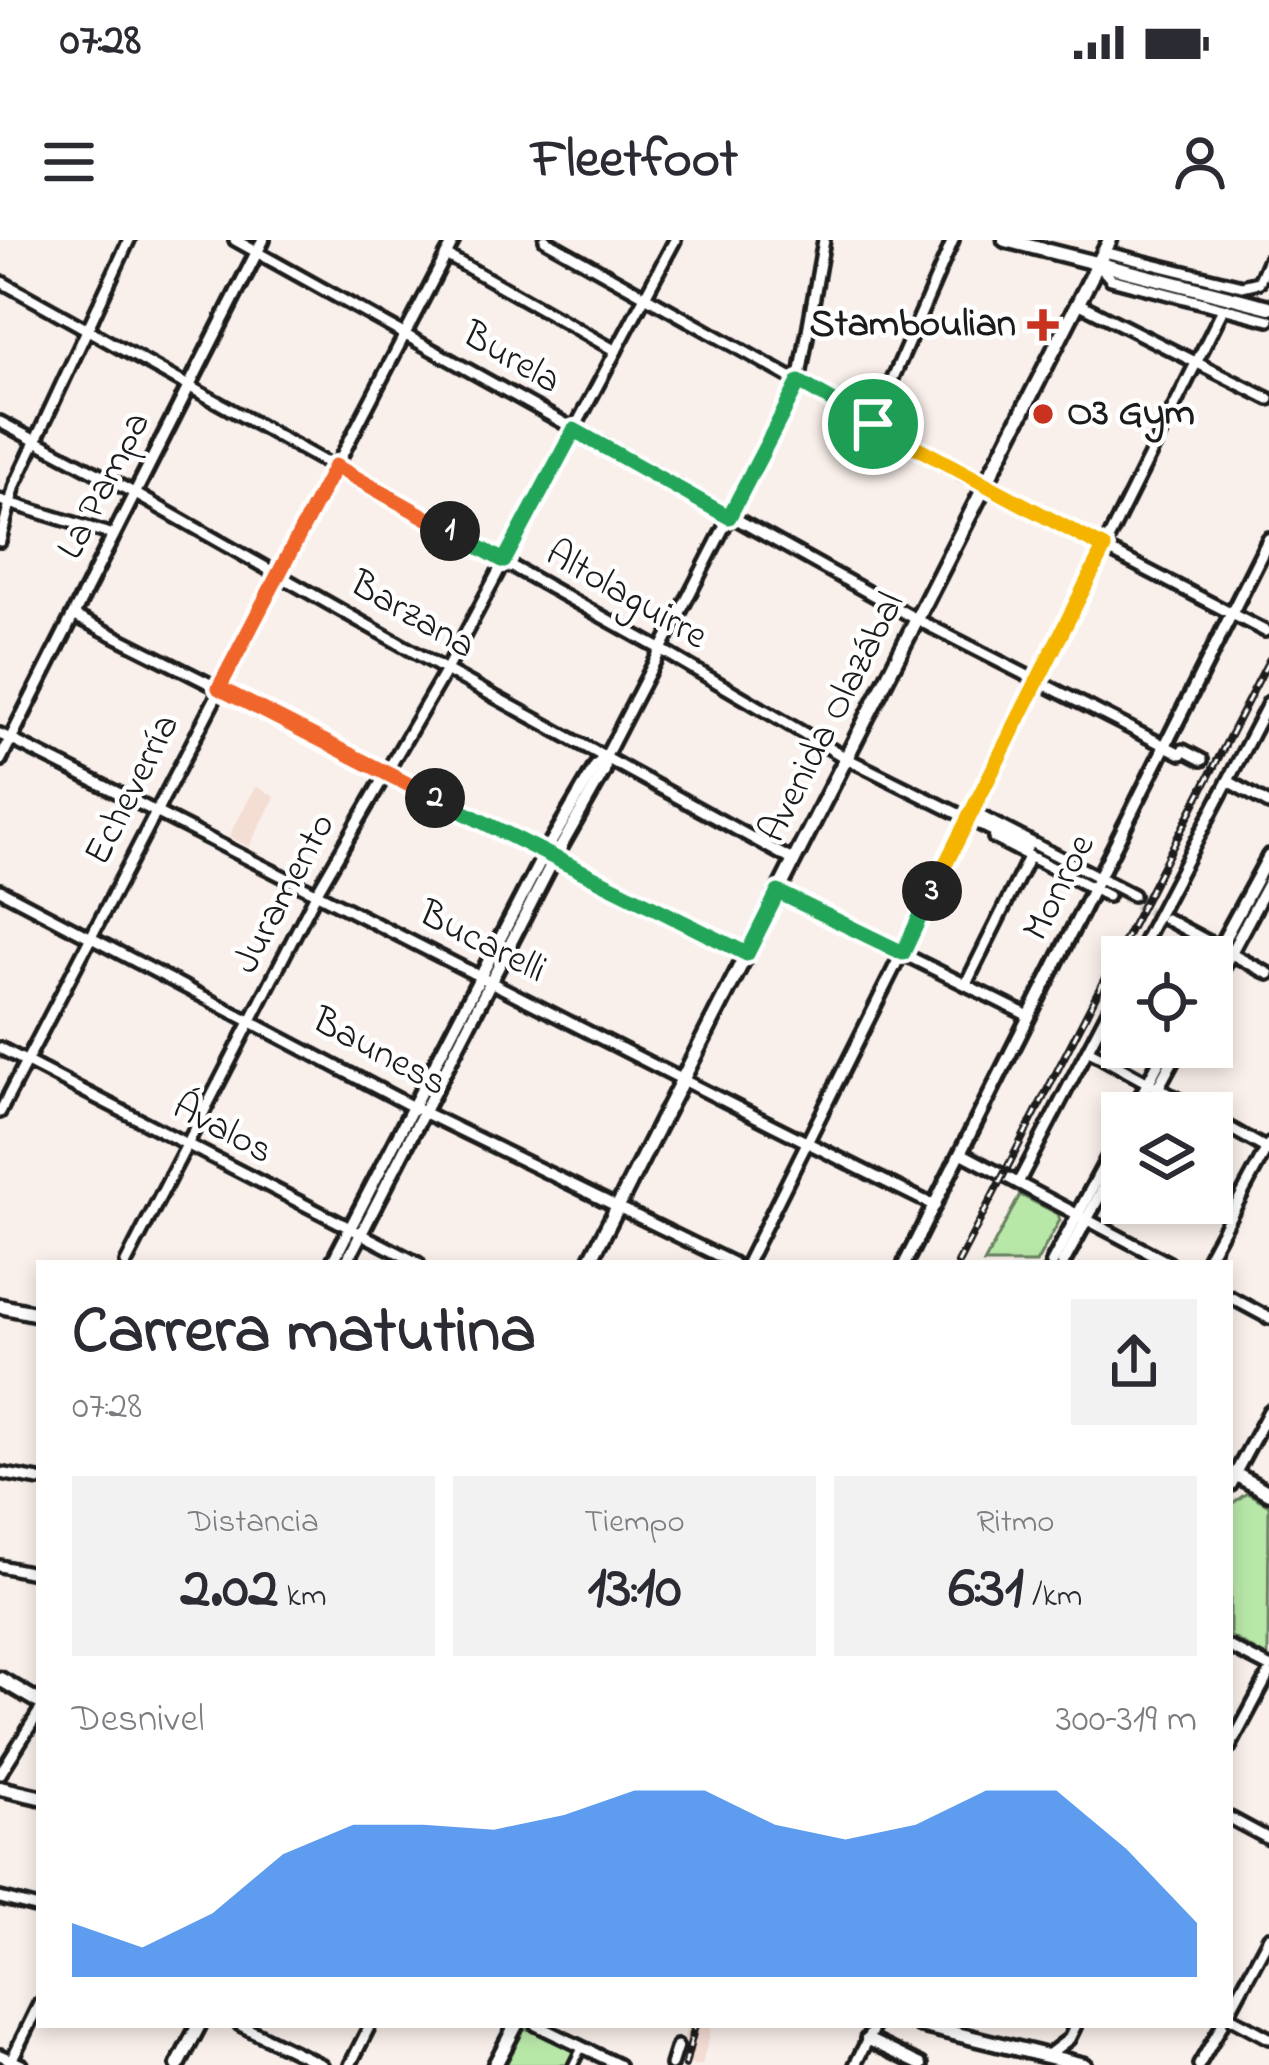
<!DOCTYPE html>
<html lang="es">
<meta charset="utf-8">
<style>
:root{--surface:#fff;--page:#f2f2f3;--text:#2b2b33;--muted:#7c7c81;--accent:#1a73e8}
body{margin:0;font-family:"Indie Flower",sans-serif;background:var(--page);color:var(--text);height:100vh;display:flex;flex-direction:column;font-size:45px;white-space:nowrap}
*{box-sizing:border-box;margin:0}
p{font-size:39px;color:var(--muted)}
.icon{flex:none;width:66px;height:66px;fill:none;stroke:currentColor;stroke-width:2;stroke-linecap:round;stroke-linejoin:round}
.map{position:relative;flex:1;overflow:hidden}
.details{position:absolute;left:36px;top:1020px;width:1197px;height:768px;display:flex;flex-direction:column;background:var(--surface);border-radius:0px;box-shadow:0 6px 18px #0003}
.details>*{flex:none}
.tools{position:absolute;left:1101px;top:696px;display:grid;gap:24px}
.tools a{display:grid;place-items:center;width:132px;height:132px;border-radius:0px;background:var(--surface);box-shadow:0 6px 18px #0003;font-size:60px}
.pin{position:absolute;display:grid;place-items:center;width:102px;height:102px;color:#fff;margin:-51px;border:6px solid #fff;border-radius:50%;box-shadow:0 3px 12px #0007}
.km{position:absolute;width:60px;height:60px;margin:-30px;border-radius:50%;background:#222;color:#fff;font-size:33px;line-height:60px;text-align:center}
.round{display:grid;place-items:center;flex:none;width:126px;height:126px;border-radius:0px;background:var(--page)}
.head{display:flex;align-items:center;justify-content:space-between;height:204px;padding:0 36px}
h1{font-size:66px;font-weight:700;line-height:90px}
.stats{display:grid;grid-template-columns:repeat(3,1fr);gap:18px;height:204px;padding:12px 36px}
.stats div{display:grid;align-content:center;border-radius:0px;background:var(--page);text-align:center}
.stats b{font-size:60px;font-weight:700}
.stats small{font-size:33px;font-weight:400}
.stats p{font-size:33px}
.chart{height:336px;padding:24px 36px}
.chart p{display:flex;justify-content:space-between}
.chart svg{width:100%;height:216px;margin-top:12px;fill:var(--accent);opacity:.7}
.status{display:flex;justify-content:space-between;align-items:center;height:84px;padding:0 60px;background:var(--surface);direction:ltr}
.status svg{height:33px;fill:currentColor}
header{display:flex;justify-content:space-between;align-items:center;height:156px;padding:0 36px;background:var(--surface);font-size:54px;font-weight:700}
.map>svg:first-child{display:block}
.built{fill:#f4ddd3}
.green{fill:#b8e8a8;stroke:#6a8262;stroke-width:3}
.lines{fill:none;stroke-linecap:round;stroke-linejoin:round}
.minor-tunnel{stroke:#d9d0cc;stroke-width:9;stroke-dasharray:9 4.5;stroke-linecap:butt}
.pedestrian-casing{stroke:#1c1c1c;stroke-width:15}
.minor-casing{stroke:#1c1c1c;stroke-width:18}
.tertiary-casing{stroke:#1c1c1c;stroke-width:20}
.secondary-casing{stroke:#1c1c1c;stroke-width:21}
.pedestrian{stroke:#fff;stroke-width:6}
.minor{stroke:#fff;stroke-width:9}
.tertiary{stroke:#fff;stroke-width:10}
.secondary{stroke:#fff;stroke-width:12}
.rail-casing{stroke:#1c1c1c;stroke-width:8}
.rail{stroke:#fff;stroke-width:3;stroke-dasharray:9;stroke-linecap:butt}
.split-1-casing{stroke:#fff;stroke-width:24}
.split-2-casing{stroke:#fff;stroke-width:24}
.split-3-casing{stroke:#fff;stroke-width:24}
.split-4-casing{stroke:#fff;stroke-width:24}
.split-1{stroke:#22a559;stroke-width:15}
.split-2{stroke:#f0652b;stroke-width:15}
.split-3{stroke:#22a559;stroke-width:15}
.split-4{stroke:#f5b400;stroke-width:15}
.poi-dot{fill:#c8321e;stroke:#fff;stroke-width:4.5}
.labels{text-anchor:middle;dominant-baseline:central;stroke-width:9;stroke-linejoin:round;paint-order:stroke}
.poi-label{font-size:39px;font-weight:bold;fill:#1c1c1c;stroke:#fff;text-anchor:end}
.street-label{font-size:39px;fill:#1c1c1c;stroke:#fff}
</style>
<div class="status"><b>07:28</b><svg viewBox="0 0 49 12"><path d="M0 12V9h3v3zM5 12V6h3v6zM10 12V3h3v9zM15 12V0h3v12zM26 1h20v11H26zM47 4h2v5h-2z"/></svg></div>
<header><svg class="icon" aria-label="menu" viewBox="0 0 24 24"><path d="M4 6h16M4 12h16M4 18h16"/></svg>Fleetfoot<svg class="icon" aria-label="person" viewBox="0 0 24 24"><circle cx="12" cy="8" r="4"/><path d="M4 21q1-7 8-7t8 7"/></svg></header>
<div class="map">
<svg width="1269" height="1825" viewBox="0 0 1269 1825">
<rect width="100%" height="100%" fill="#faf0eb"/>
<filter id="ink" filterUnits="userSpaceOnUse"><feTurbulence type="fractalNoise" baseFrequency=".00833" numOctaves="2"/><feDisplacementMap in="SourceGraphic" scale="24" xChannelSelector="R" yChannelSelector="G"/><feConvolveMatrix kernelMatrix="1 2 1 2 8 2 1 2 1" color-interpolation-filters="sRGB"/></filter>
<g filter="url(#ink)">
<g class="built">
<path d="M256,546L275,557L249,607L229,596Z"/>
<path d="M687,1785H712L702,1825H677Z"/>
</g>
<g class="green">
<path d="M1020,955L1058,974L1060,980L1036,1023H984Z"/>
<path d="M1247,1253L1269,1265L1268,1418L1230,1396V1265Z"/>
<path d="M532,1789L577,1811L570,1825H506L524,1790Z"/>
</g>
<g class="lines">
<path class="minor-tunnel" d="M1027,608L1161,677"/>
<g class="pedestrian-casing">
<path id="pedestrian" d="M573,1825L582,1807"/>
</g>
<g class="minor-casing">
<g id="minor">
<path d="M235,0L916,379L1181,514L1183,510L1202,520"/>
<path d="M545,0L986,247L1265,391"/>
<path d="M1104,12L1242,46L1259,42"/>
<path d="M446,15L616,111"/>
<path d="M1098,24L1111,39L1269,80"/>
<path d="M0,41L662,410L846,518L1027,608"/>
<path d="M1259,42L1269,19"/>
<path d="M1078,63L1269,159"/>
<path d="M0,182L134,253L446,430L794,621"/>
<path d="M873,184L953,0"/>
<path d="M0,260L113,295"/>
<path d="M0,301L15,245L129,0"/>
<path d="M73,375L747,714"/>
<path d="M0,494C313,649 622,812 935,966"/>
<path d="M606,516L799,142L824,0"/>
<path d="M1228,541L1269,564"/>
<path d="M972,580L982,577L1133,655"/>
<path d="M994,598L1108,656"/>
<path d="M0,650L413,867L733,1023"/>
<path d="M778,652L1029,776"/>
<path d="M1166,679L1269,734"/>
<path d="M1136,717L1269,462"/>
<path d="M966,744L1029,617"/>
<path d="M0,808L418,1023"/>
<path d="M1088,810L1203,873"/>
<path d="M0,872L454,0"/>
<path d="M1212,878L1269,910"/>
<path d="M961,913L1169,1023"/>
<path d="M1018,943L1122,744"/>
<path d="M126,1023L317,652L446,430L675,0"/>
<path d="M747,1023L1223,69"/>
<path d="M1205,1023L1269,904"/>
<path d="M1230,1057L1269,1078"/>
<path d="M0,1233L39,1240"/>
<path d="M1235,1234L1269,1171"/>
<path d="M0,1326L39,1334"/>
<path d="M1230,1407L1269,1427"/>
<path d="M1230,1507L1269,1434"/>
<path d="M0,1534L39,1472"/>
<path d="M1230,1578L1269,1599"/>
<path d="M0,1658L39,1668"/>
<path d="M1230,1770L1269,1697"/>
<path d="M1230,1777L1269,1798"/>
<path d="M240,1785L322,1825"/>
<path d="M536,1785L619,1825"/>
<path d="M0,1815L22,1825"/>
<path d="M1048,1815L1069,1799L1076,1785"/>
<path d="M9,1825L39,1764"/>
<path d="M350,1825L370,1785"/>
<path d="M671,1825L677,1806"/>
<path d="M855,1825L875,1785"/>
<path d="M1199,1825L1222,1785"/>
</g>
</g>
<g class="tertiary-casing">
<g id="tertiary">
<path d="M0,520L263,0"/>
<path d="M1212,721L1269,616"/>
<path d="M1212,748L1269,642"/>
<path d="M1132,873L1167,807"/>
<path d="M1144,873L1180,807"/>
<path d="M332,1023L544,614L596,526L606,516"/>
<path d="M346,1023L554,619L604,531L606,516"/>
<path d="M905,1023L1269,299"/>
<path d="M1052,1023L1122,892"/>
<path d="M1063,1023L1122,914"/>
<path d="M867,1799L921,1825"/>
</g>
</g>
<g class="secondary-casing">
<g id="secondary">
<path d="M1005,0L1269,67"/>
<path d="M589,1023L1110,0"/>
<path d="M0,1066L39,1074"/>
<path d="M1230,1244L1235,1234L1269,1253"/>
<path d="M0,1439L39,1462"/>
<path d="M0,1548L39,1557"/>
<path d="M920,1785L1084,1825"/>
<path d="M178,1825L199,1785"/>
<path d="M495,1825L516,1785"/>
</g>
</g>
<use href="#pedestrian" class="pedestrian"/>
<use href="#minor" class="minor"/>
<use href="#tertiary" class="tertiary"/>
<use href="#secondary" class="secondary"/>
<g class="rail-casing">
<g id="rail">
<path d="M958,1023L1269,420"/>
<path d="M685,1825L695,1785"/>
</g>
</g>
<use href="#rail" class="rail"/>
</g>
</g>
<g class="lines" filter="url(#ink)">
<g class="split-1-casing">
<path id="split-1" d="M450,291L504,321L574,190L729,277L799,142L873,184"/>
</g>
<g class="split-2-casing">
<path id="split-2" d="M435,558L219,448L335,226L450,291"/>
</g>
<g class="split-3-casing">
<path id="split-3" d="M435,558L747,714L778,652L903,713L932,651"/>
</g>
<g class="split-4-casing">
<path id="split-4" d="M873,184L1104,308L932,651"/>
</g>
<use href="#split-1" class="split-1"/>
<use href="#split-2" class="split-2"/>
<use href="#split-3" class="split-3"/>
<use href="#split-4" class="split-4"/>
</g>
<g class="poi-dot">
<path d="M1037 67h12v12h12v12h-12v12h-12v-12h-12v-12h12z"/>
<circle cx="1043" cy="174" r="12"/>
</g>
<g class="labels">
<g class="poi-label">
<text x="1016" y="85">Stamboulian</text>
<text x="1067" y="174" text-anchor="start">O3 Gym</text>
</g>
<g class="street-label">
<text transform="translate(511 119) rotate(30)">Burela</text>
<text transform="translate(105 246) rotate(-63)">La Pampa</text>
<text transform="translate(626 356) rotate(30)">Altolaguirre</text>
<text transform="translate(412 376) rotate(30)">Barzana</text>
<text transform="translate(833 478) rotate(-63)">Avenida Olazábal</text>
<text transform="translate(133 550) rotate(-63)">Echeverría</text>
<text transform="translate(1060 648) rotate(-63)">Monroe</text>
<text transform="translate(285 654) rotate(-62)">Juramento</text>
<text transform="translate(482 703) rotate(27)">Bucarelli</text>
<text transform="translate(379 813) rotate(28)">Bauness</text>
<text transform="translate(222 890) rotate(28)">Ávalos</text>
</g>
</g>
</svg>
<div class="tools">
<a><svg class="icon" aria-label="locate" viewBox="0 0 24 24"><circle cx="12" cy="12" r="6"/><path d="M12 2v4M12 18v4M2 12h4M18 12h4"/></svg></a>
<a><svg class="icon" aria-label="layers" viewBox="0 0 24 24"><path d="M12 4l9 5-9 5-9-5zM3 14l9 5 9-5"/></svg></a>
</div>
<div class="pin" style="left:873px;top:184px;background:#1e9e55"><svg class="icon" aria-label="arrive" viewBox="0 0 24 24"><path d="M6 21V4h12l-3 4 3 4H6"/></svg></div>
<b class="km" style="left:450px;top:291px">1</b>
<b class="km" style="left:435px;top:558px">2</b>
<b class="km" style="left:932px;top:651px">3</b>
<section class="details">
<div class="head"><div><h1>Carrera matutina</h1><p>07:28</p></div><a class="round"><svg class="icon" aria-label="share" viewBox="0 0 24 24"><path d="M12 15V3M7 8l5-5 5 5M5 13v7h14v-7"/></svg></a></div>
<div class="stats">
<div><p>Distancia</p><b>2.02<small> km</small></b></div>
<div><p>Tiempo</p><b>13:10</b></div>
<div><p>Ritmo</p><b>6:31<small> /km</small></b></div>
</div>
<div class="chart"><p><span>Desnivel</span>300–319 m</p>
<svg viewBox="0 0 160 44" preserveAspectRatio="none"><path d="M0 44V33L10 38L20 31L30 19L40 13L50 13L60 14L70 11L80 6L90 6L100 13L110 16L120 13L130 6L140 6L150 18L160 33V44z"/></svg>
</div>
</section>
</div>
